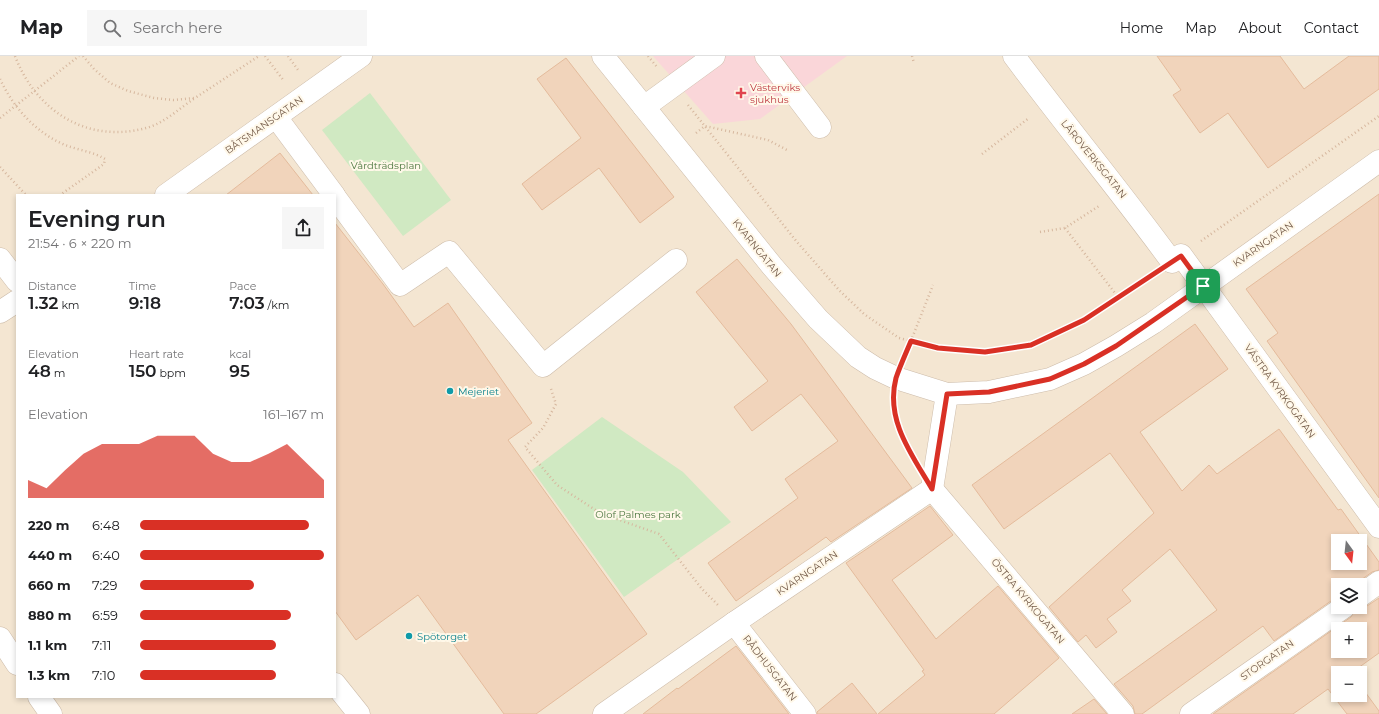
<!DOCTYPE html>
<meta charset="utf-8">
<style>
:root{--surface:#fff;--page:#f6f6f6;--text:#202124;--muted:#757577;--line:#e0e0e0;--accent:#d93025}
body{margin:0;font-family:Montserrat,sans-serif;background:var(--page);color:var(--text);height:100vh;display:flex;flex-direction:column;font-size:15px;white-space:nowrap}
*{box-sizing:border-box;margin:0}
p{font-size:13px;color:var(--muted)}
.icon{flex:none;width:22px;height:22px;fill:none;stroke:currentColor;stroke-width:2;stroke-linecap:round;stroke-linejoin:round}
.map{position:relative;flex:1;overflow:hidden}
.sheet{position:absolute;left:16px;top:138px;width:320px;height:504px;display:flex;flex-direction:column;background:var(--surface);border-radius:0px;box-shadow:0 2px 6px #0003}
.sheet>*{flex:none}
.needle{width:26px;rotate:165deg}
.buttons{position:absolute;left:1331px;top:478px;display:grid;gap:8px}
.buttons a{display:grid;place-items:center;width:36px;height:36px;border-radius:0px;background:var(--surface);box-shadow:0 2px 6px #0003;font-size:20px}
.pin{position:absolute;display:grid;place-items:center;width:34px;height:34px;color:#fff;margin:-17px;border-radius:8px;box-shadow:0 2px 6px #0006}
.round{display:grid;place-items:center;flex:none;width:42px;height:42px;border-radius:0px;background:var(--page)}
.headline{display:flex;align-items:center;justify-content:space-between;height:68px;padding:0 12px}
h1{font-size:22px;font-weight:600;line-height:30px}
.figures{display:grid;grid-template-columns:repeat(3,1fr);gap:6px;height:68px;padding:4px 12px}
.figures div{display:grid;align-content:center}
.figures b{font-size:17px;font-weight:600}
.figures small{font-size:11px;font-weight:400}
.figures p{font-size:11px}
.chart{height:112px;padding:8px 12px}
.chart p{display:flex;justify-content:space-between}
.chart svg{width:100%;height:72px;margin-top:4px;fill:var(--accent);opacity:.7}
ul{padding:0 12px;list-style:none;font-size:13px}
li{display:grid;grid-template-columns:64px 48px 1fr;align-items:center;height:30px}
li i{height:10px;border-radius:5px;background:var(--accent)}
header{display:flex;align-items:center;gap:24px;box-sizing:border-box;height:56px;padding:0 20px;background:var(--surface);border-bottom:1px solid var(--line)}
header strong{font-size:19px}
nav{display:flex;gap:22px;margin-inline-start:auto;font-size:14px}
.search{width:280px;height:36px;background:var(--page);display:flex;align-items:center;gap:10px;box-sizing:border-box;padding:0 14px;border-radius:0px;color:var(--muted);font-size:15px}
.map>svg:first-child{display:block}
.residential{fill:#f4e6d2;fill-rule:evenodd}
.medical{fill:#fad6d9}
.green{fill:#d0e9c2}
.building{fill:#f1d4bb;stroke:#e4bb9c;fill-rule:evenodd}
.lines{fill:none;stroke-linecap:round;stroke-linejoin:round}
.minor-casing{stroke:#cdbcaa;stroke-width:23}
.path{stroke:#d6b79e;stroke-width:2.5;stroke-dasharray:1 3;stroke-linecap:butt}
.minor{stroke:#fff;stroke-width:22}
.route-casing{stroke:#fff;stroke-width:8}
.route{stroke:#d93025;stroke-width:5}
.health-dot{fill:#e0444e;stroke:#fff8e9;stroke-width:1.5}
.culture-dot{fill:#0f9aa8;stroke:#fff8e9;stroke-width:1.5}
.labels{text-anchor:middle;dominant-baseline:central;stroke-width:4;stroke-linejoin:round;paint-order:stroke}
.health-label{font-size:10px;fill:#be3a42;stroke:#fff8e9;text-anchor:start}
.street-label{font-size:10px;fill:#745b49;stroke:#fff8e9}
.park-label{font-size:10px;fill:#4f7942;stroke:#fff8e9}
.culture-label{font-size:10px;fill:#0d838f;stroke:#fff8e9;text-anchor:start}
</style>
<header>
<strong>Map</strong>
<div class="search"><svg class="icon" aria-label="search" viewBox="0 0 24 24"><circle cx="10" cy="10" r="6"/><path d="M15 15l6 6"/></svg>Search here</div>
<nav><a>Home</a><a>Map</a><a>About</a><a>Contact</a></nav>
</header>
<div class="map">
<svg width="1379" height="658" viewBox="0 0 1379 658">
<rect width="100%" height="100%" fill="#fcf4e3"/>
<path class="residential" d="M0,0H1379V658H0ZM17,139H335V641H17ZM1338,485H1360V507H1338ZM1338,529H1360V551H1338ZM1338,573H1360V595H1338ZM1338,617H1360V639H1338Z"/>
<path class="medical" d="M653,0H847L760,63L713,68Z"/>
<g class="green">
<path d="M370,37L451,144L403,180L322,74Z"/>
<path d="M602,361L683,416L731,466L624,541L532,414Z"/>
</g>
<g class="building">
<path d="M1157,0H1280L1304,33L1349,0H1379V33L1268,112L1228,57L1200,77L1173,39L1181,34Z"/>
<path d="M566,2L674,141L640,167L599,112L542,154L522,128L581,82L537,23Z"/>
<path d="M280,97L313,139H226Z"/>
<path d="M1379,138V442L1267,285L1278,277L1246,233Z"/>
<path d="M335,167L383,228L414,271L448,247L532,367L508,384L647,578L536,658H504L418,539L356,584L335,555Z"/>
<path d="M737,203L791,268L912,432L831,486L826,481L736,545L708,507L798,442L785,423L838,385L801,338L752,375L734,351L768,325L696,236Z"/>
<path d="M1195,268L1228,313L1140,376L1182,435L1209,409L1217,418L1279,373L1338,454L1341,453L1379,506V514L1372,516L1354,529H1338V540L1274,585L1263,570L1142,658H1135L1133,650L1114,628L1217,554L1170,493L1122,534L1131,545L1107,563L1117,576L1096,592L1086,579L1078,586L1049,551L1154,457L1110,397L1004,473L972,429ZM1338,485H1360V507H1338Z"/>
<path d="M930,450L953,479L892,524L936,583L998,530L1059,602L994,658H878L925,619L922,615L924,614L846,507Z"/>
<path d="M1379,542V597L1351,617H1338V639H1360V629L1379,655V658H1347L1328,633L1293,658H1213L1351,561L1356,552L1367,550ZM1338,573H1360V595H1338Z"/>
<path d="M736,590L789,658H643L677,632L678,633Z"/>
<path d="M852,627L877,658H817V656Z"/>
<path d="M1094,643L1107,658H1072Z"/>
</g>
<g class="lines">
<g class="minor-casing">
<g id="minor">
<path d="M603,0L772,210L818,263L858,301L875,312L896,322L947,338L989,336L1050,323L1084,308L1116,290L1153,267L1379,105"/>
<path d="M766,0L820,71"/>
<path d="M1014,0C1066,70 1121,136 1172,206"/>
<path d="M644,51L714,0"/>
<path d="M276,61L334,139"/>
<path d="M166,139L361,0"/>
<path d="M335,141L400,229L449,196L543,310L676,204"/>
<path d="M1181,199L1379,471"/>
<path d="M0,203L17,225"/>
<path d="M0,256L17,245"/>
<path d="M932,433L1123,658"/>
<path d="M1360,540L1379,526"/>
<path d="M734,567L805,658"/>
<path d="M0,582L17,608"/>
<path d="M335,628L359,658"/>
<path d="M39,641L51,658"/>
<path d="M604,658L734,567L932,433L947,338"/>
<path d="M1191,658L1344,551"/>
</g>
</g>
<g class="path">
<path d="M15,0C36,55 87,88 146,72C163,68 180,52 195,42"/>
<path d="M83,0L94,13L110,27L128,35L154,42L173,44L195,42L259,0"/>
<path d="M265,0L284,25"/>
<path d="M288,0L298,14"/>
<path d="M648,0L657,11"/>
<path d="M912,0L914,7"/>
<path d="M0,23C13,51 36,77 65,89C78,94 94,96 105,103L104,108L60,139"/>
<path d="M688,49L797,186L839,234L864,258L899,282L938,292L985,296L1031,289L1084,264L1151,220"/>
<path d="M0,62L79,0"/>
<path d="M696,77L705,70L768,84L787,94"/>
<path d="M982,98L1029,62"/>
<path d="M0,111L26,139"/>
<path d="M1065,172L1118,241"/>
<path d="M1040,176L1065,172L1099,150"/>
<path d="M1201,185L1379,60"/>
<path d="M905,300L933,229"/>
<path d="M551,333L556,348L543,372L525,391L557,429L600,457L659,478L702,533L718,549"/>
<path d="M893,347L898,372L912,398"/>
</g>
<use href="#minor" class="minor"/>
</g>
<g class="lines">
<g class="route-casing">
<path id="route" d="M1181,200L1203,230L1116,290L1084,308L1050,323L989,336L947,338L932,433C912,399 885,364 896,322C900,310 906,297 911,285L938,292L985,296L1031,289L1084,264Z"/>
</g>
<use href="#route" class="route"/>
</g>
<path class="health-dot" d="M739 31h4v4h4v4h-4v4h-4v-4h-4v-4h4z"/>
<g class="culture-dot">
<circle cx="450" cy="335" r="4"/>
<circle cx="409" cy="580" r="4"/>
</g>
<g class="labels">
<g class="health-label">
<text x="750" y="31">Västerviks<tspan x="750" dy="12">sjukhus</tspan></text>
</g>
<g class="street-label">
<text transform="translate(264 69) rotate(-35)">BÅTSMANSGATAN</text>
<text transform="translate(1094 103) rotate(51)">LÄROVERKSGATAN</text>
<text transform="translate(1263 188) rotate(-35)">KVARNGATAN</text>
<text transform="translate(757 192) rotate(51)">KVARNGATAN</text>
<text transform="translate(1280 335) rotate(54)">VÄSTRA KYRKOGATAN</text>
<text transform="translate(807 517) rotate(-34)">KVARNGATAN</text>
<text transform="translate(1028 545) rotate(50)">ÖSTRA KYRKOGATAN</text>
<text transform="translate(1267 604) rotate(-35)">STORGATAN</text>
<text transform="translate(770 612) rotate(52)">RÅDHUSGATAN</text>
</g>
<g class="park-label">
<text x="386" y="109">Vårdträdsplan</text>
<text x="638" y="458">Olof Palmes park</text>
</g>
<g class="culture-label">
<text x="458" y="335">Mejeriet</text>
<text x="417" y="580">Spötorget</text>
</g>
</g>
</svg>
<div class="buttons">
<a><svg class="needle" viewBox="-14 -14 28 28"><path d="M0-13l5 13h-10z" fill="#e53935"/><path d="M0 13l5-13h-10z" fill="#757577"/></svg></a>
<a><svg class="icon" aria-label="layers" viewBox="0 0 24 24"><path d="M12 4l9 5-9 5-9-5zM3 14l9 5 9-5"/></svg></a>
<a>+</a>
<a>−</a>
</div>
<div class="pin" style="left:1203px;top:230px;background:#1e9e55"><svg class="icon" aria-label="arrive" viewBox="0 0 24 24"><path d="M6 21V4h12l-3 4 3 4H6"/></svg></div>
<section class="sheet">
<div class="headline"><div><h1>Evening run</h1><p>21:54 · 6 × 220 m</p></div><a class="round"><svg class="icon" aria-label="share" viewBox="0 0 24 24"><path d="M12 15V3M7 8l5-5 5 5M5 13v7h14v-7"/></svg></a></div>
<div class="figures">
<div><p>Distance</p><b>1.32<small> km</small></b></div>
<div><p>Time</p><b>9:18</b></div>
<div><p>Pace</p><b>7:03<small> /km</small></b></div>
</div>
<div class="figures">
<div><p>Elevation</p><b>48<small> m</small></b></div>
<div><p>Heart rate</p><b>150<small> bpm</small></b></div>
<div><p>kcal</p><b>95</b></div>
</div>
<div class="chart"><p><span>Elevation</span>161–167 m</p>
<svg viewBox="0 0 160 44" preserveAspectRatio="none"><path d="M0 44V33L10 38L20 27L30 17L40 11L50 11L60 11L70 6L80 6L90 6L100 17L110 22L120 22L130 17L140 11L150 22L160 33V44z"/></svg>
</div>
<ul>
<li><b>220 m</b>6:48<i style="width:92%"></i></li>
<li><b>440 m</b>6:40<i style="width:100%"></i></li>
<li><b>660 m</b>7:29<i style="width:62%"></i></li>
<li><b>880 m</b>6:59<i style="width:82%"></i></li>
<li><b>1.1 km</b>7:11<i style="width:74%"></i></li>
<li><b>1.3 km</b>7:10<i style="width:74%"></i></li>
</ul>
</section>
</div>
